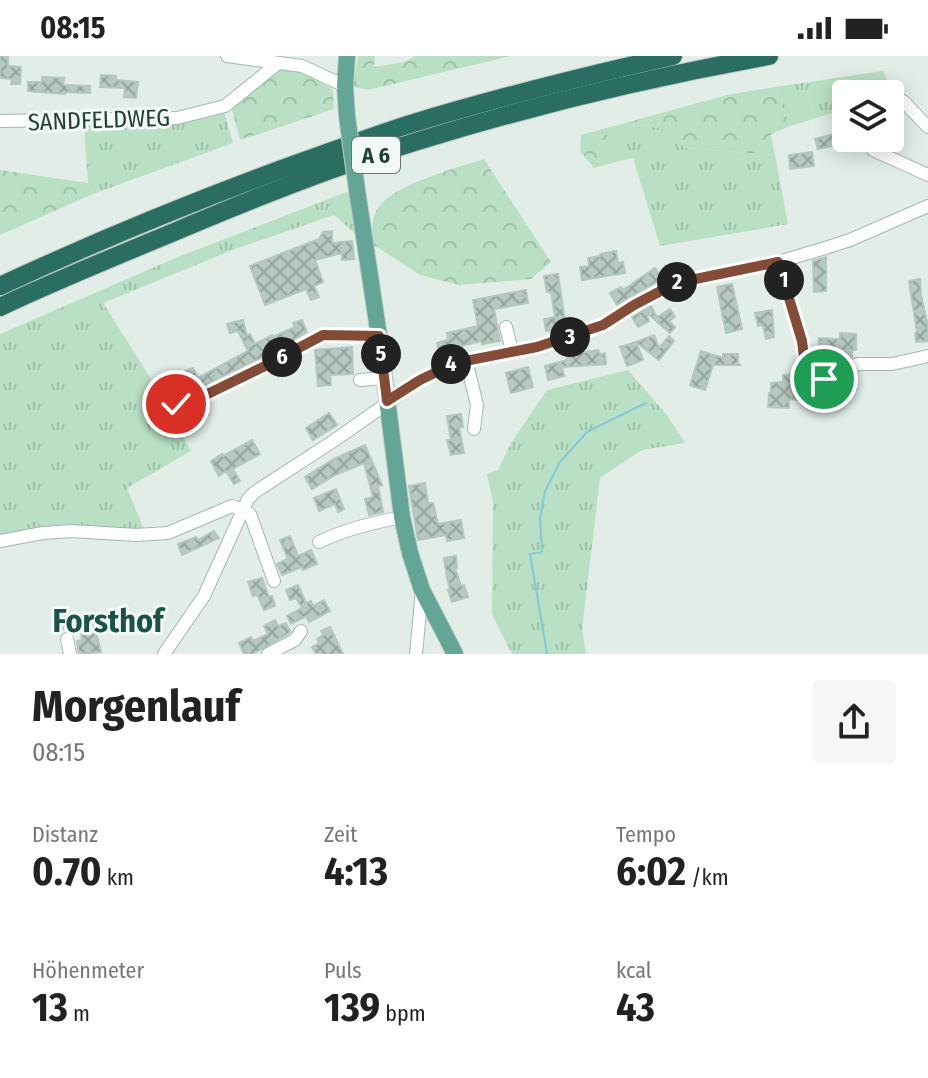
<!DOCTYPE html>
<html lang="de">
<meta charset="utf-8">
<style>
:root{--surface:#fff;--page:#f6f6f6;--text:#222;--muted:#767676}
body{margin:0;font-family:"Fira Sans Condensed",sans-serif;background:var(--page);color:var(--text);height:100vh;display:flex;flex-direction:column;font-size:30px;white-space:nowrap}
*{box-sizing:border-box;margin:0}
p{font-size:26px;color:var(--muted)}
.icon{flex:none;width:44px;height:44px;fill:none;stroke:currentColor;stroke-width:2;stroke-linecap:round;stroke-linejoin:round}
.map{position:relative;height:598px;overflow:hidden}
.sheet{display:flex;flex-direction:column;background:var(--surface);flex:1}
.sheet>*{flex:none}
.buttons{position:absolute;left:832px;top:24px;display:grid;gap:16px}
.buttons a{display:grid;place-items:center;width:72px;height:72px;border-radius:8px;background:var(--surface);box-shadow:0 4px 20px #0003;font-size:40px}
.pin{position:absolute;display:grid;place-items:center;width:68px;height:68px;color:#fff;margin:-34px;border:4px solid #fff;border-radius:50%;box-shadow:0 2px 8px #0007}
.km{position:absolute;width:40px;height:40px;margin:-20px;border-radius:50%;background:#222;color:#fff;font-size:22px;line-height:40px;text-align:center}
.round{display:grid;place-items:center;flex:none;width:84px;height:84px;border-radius:8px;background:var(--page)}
.summary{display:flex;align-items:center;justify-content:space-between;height:136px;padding:0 32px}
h1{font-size:44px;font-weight:700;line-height:60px}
.stats{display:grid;grid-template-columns:repeat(3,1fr);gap:12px;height:136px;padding:8px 32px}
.stats div{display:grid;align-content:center}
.stats b{font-size:40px;font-weight:700}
.stats small{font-size:22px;font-weight:400}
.stats p{font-size:22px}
.status{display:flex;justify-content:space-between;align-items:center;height:56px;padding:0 40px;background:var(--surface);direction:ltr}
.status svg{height:22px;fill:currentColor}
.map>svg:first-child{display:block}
.grass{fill:url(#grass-tufts)}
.forest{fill:url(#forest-crowns)}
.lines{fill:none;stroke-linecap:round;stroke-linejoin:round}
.stream{stroke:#85c9d6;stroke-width:2}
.building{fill:url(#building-cross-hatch);stroke:#b3c7bf;stroke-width:2}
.minor-casing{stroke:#a4b6b0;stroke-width:14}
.major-casing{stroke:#c1cac7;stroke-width:18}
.highway-casing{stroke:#c1cac7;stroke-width:20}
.minor{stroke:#fff;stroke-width:12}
.major{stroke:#63a696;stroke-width:16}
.highway{stroke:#2a6e61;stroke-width:18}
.major-bridge-casing{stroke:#c1cac7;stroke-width:18;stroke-linecap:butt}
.major-bridge{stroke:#63a696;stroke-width:16}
.route-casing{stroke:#fff;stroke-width:16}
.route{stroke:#844b37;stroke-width:10}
.labels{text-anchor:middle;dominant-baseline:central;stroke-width:6;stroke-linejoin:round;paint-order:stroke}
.shield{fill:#f3f9f6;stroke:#5f7871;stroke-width:2}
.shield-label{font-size:22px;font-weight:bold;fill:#204038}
.street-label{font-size:24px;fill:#204038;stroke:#f3f9f6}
.district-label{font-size:32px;font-weight:bold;fill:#1b5346;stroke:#f3f9f6}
</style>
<div class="status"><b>08:15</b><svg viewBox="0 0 49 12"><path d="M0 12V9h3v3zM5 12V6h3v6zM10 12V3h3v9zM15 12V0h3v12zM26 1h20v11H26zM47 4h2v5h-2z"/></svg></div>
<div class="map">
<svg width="928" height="598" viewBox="0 0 928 598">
<defs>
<pattern id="grass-tufts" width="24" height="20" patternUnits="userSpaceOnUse" patternTransform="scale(2)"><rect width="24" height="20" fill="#b9e0c4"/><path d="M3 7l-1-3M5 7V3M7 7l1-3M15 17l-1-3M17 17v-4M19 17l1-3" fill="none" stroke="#9fc1a9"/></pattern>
<pattern id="forest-crowns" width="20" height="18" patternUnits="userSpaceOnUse" patternTransform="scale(2)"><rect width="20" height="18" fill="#b9e0c4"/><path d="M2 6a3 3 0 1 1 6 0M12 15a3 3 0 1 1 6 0" fill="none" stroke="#9fc1a9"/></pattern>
<pattern id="building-cross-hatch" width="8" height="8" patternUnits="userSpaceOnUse" patternTransform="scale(2)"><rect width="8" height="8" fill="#b7c8c1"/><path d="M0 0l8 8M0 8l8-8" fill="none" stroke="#94a49e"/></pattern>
</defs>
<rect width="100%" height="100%" fill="#e2ede8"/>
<g class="grass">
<path d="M883,15L894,39L846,38V53L790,70L775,31Z"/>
<path d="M224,55L233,87L93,138L88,127L84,69L200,62Z"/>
<path d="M641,69L663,73L685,92L775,99L788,168L660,190L633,102L623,104L605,78Z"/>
<path d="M349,135L357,179L334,159L235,193L103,247L146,315L191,395L127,432L144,474L0,482V278L178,201Z"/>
<path d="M628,314L666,358L685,387L642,394L600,422L582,573L586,598H512L492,558L493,446L487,418L498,414L511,387L547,334Z"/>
</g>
<g class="forest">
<path d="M358,0H375L374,11L405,6L415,0H511L368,34L353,31Z"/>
<path d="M283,11L302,13L333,34L334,53L240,84L232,53Z"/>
<path d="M775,31L790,70L771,78L775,99L685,92L663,73L641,69L606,78L623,104L594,112L580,95L581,79L727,39Z"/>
<path d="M484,103L551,206L531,223L459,229L420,219L372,188C372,177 371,162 378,152C394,128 457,112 484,103Z"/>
<path d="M0,114L88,127L93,138L0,179Z"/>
</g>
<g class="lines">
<path class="stream" d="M547,598L530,498L542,496L540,462L545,435L560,406L587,376L646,347"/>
</g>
<g class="building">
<path d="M0,0H8V10L21,11L20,28H11L12,23L0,22Z"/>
<path d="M101,19L116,20V24L138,26L136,42L124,41L125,32L100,31Z"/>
<path d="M42,21L64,22L63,29L90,30V37L65,36V38L28,35V26H42Z"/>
<path d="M846,64V87L818,93L815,83L838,77L835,67Z"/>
<path d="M812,96L814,110L790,113L789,99Z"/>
<path d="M332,175V187L352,185L354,203L342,204V197L315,204L323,226L314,230L319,241L311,244L306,233L265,249L250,210L319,183L323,176Z"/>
<path d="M616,195L618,207L623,206L625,217L582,224L580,211L589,210L588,202L600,200V198Z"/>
<path d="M826,201V235L814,236L813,205Z"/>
<path d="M655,212L662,223L617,249L610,237L621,231L623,234Z"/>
<path d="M558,218L566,272L546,275L544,263L555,261L551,236H547L544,220Z"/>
<path d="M920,223L921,239L928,270V285L916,286L915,277L917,276L909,225Z"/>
<path d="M732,228L742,273L726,277L717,231Z"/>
<path d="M526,234L528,247L494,253L500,285L482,288L481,285L453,292L454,296L441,300L437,287L448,284L447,277L478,270L473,244Z"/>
<path d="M651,250L657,261L670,253L675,261L669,265L675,271L670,277L646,256L649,265L638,271L632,261Z"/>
<path d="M772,254L774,281L766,283L763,269L758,270L755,257Z"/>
<path d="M243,264L247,280L250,278L255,288L272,279L273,281L295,271L293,267L302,264L307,276L267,299L197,333L195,329L181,336L179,332L170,337L166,327L176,322L175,319L193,312L198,322L248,295L238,275L230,277L227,268Z"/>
<path d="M840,277L856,278V294H852V301L842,302L843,294H828V310L814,309L813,300H818L819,282L840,283Z"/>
<path d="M654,279L659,292L669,280L674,285L659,304L636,286Z"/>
<path d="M636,286L643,304L627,310L620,291Z"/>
<path d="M352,291L353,318L330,319L331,329L318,330L315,294Z"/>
<path d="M598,294L601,299L605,297L606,308L562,311L564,320L548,324L545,310L567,304V299Z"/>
<path d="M701,295L723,302V298H738V307L740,309H713L705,334L690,329Z"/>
<path d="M528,311L533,331L511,337L506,317Z"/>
<path d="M797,318L798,334H800L799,344L789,343V352L768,351L769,337H771V327L783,326V319Z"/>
<path d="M329,357L337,369L313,384L306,372Z"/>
<path d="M461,358L463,371H459L464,397L451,399L447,384H451L447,360Z"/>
<path d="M252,384L260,398L233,413L240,425L234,428L226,415L219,420L211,405L222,398L223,400Z"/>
<path d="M365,389L382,429L378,430L383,456L369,459L365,443L373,441L364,407L335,419L312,433L305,421L334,403Z"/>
<path d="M425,427L428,447H433L438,468L461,464L464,482L447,485L446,479L418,484L409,430Z"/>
<path d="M336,433L344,453L338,456L335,448L319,455L314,442Z"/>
<path d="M214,475L219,482L182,499L178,488L196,481L198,484Z"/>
<path d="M290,480L298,500L311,494L317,508L303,514L302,511L282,519L277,508L288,503L280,484Z"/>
<path d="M456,500L457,512H455L461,530L464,529L468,541L452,546L448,534L450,533L447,522L444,502Z"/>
<path d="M262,522L269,541L272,540L275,550L264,554L257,538L253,540L248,526Z"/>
<path d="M298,529L306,547L311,545L313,550L324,544L330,555L309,566L306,560L291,568L287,560L302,552L296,542L290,544L286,534Z"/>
<path d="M68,554L70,564L92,560L101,596L79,598L77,585L82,584L80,568L59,574L55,558Z"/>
<path d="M275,564L278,570L286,567L290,575L289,577L253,598H244L239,587L251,581L253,585L268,578L264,570Z"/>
<path d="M330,571L343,598H316L312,591L319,587L317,583L323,579L321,575Z"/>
</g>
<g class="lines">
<g class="minor-casing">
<g id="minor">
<path d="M227,0L302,10L345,30"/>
<path d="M903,45L928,71"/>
<path d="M0,65L177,62L225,50L277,8"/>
<path d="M873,94L928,119"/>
<path d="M778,206L802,285L807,325L824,323L858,308H892L928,300"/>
<path d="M506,271L512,295"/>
<path d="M466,304L477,349L474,373"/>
<path d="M360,324L384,322"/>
<path d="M176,348L185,349L265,310L323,279L379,280"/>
<path d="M243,454L250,458L274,525"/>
<path d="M0,485L43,477L71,475L136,479L168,477L232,450L243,454"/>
<path d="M319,486C346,473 372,467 402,461"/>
<path d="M67,583L70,598"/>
<path d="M164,598L204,540L248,443L255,436L335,384L420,324L455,307L537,291L579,278L603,269L634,249L676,227L778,206L822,193L850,184L928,150"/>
<path d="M268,598L295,584L301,575"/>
<path d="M416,598L422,534"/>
</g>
</g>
<g class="major-casing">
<g id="major">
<path d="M347,0L345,30L347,60"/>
<path d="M357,134L379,280L402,461L410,497L422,534L455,598"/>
</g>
</g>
<g class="highway-casing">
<g id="highway">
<path d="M0,230C99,184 201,142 304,105C338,93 373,80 407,69C495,42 584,20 673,0"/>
<path d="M0,251C55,225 111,202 167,179C221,156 275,134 330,114C473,64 620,27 769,0"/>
</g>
</g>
<use href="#minor" class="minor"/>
<use href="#major" class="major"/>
<use href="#highway" class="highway"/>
<g class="major-bridge-casing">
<path id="major-bridge" d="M347,60L357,134"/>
</g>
<use href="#major-bridge" class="major-bridge"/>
</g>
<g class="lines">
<g class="route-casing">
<path id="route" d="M176,348L185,349L265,310L323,279L379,280L387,345L420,324L455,307L537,291L603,269L634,249L676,227L778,206L802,285L807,325L824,323"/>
</g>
<use href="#route" class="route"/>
</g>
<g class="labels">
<rect class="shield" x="352" y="81" width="48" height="36" rx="6"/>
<g class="shield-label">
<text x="376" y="99">A 6</text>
</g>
<g class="street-label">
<text transform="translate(99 64) rotate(-2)">SANDFELDWEG</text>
</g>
<g class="district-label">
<text x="108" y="565">Forsthof</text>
</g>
</g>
</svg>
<div class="buttons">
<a><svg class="icon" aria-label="layers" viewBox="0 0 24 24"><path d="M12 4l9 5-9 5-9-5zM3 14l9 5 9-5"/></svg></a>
</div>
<div class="pin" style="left:824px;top:323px;background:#1e9e55"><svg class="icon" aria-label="arrive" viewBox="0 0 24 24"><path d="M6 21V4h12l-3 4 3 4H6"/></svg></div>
<div class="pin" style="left:176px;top:348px;background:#d93025"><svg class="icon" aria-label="check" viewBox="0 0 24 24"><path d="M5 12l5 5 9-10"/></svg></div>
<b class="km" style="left:784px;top:224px">1</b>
<b class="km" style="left:677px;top:226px">2</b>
<b class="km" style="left:570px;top:281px">3</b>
<b class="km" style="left:451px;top:308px">4</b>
<b class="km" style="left:381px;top:298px">5</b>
<b class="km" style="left:282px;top:301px">6</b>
</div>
<section class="sheet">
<div class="summary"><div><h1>Morgenlauf</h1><p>08:15</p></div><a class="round"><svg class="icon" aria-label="share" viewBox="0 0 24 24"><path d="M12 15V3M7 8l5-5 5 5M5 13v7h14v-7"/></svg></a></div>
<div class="stats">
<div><p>Distanz</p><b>0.70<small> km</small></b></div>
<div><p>Zeit</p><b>4:13</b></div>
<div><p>Tempo</p><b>6:02<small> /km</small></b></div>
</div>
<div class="stats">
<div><p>Höhenmeter</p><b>13<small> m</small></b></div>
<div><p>Puls</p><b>139<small> bpm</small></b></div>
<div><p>kcal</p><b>43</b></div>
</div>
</section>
